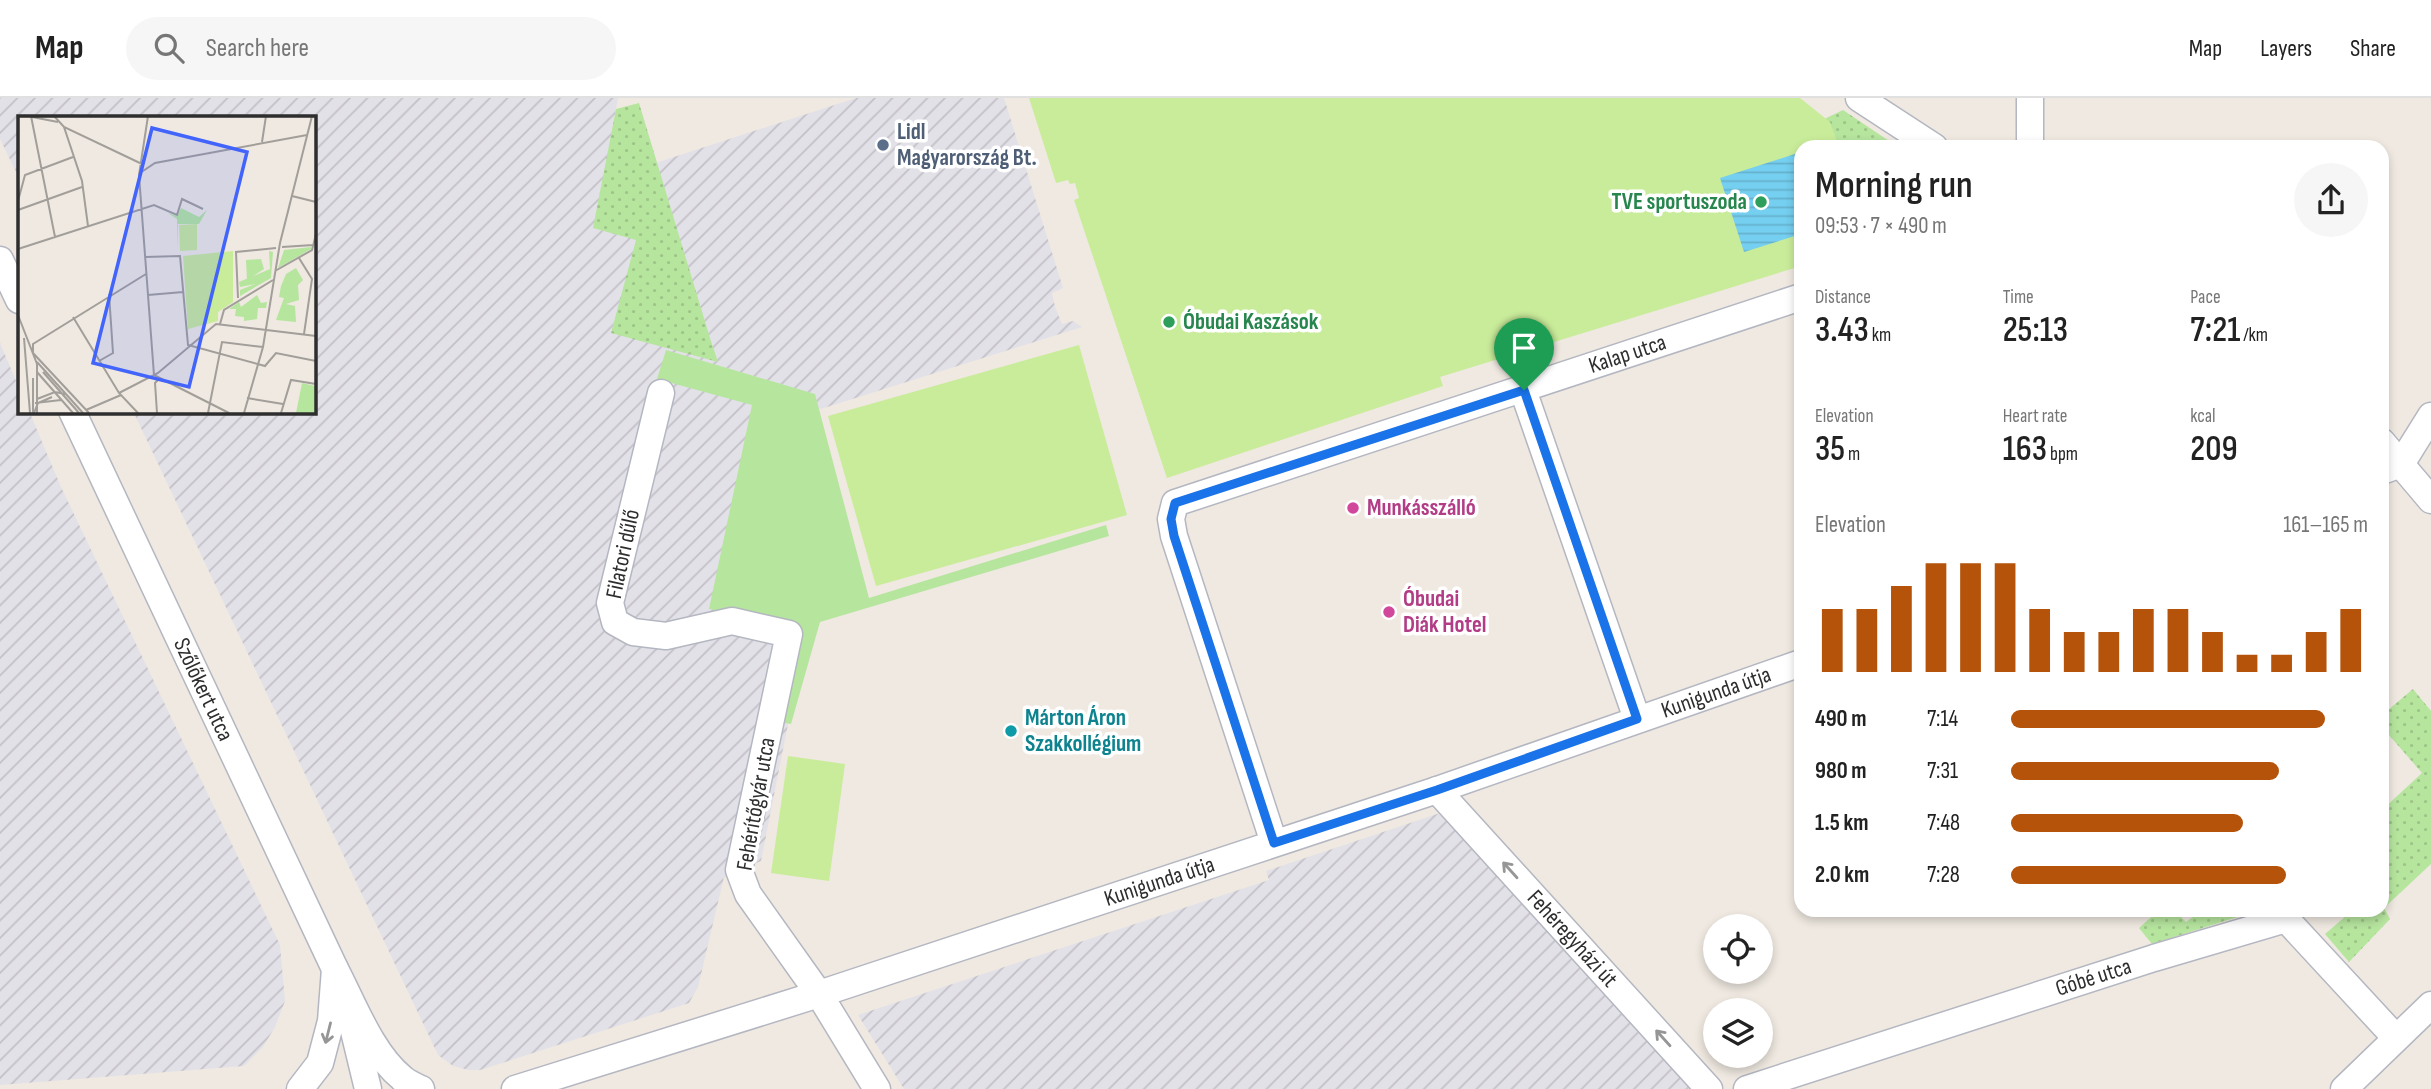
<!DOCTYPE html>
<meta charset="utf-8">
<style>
:root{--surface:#fff;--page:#f6f6f6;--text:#222;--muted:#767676;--line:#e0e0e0;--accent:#b45309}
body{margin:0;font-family:"Sofia Sans Condensed",sans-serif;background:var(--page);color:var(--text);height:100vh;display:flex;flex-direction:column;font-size:26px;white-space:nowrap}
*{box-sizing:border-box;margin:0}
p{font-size:23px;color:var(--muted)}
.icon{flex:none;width:38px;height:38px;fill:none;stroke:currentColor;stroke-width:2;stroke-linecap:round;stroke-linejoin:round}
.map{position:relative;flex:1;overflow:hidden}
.side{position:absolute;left:1794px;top:42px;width:595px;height:777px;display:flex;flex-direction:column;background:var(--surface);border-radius:21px;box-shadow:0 4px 10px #0003}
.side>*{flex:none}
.fabs{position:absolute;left:1703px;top:816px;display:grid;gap:14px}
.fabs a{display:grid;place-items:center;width:70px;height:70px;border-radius:50%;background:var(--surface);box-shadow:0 4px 10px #0003;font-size:35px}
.pin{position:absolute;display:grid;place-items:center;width:60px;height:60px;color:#fff;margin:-72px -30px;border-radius:50% 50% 50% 0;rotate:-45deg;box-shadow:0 0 7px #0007}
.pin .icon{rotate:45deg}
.round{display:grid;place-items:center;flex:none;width:74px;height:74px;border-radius:37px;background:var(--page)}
.headline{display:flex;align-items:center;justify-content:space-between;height:119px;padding:0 21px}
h1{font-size:38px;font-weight:600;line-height:52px}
.stats{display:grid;grid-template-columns:repeat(3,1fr);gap:10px;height:119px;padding:7px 21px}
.stats div{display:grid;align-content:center}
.stats b{font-size:35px;font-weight:600}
.stats small{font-size:19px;font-weight:400}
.stats p{font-size:19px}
.chart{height:196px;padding:14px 21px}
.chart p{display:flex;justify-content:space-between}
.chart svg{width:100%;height:126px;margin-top:7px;stroke:var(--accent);stroke-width:6}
ul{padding:0 21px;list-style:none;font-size:23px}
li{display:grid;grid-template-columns:112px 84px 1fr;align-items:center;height:52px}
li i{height:18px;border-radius:9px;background:var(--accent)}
header{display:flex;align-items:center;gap:42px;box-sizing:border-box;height:98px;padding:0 35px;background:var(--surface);border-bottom:2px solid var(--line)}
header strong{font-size:33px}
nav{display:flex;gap:38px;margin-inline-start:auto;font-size:24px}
.search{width:490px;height:63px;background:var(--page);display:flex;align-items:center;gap:18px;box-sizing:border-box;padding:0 24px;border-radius:38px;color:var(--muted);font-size:26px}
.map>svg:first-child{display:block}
.industrial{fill:url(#industrial-furrows)}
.grass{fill:#b6e59e}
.park{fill:url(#park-dots)}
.pitch{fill:#c9ec9a}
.water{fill:url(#water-rules)}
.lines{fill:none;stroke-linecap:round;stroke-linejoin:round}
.minor-casing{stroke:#b4b7c1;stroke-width:29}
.minor{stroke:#fff;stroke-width:26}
.oneway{stroke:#969696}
.route-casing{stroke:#fff;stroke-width:14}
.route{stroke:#1a73e8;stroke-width:9}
.service-dot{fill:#5c6f8a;stroke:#fff;stroke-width:2.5}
.leisure-dot{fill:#2e9e5b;stroke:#fff;stroke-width:2.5}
.hotel-dot{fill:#d1479c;stroke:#fff;stroke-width:2.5}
.culture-dot{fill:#0f9aa8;stroke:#fff;stroke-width:2.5}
.labels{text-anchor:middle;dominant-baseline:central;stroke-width:7;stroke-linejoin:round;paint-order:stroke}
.service-label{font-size:23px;font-weight:bold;fill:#4e5e75;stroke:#fff;text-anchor:start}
.leisure-label{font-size:23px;font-weight:bold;fill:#27864d;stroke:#fff;text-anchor:end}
.street-label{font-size:23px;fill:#2e2e2e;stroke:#fff}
.hotel-label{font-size:23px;font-weight:bold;fill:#b23c85;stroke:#fff;text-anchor:start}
.culture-label{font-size:23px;font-weight:bold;fill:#0d838f;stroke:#fff;text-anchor:start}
.inset-road{fill:none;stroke:#a29e99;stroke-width:2}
.view{fill:#4264fb;fill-opacity:0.15;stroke:#4264fb;stroke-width:3.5}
.inset-edge{fill:none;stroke:#2e2e2e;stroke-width:3.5}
</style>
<header>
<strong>Map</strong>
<div class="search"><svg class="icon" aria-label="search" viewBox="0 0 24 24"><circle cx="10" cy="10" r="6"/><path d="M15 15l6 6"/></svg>Search here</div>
<nav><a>Map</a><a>Layers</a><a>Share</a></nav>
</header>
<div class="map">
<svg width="2431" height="991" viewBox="0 0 2431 991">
<defs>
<pattern id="industrial-furrows" width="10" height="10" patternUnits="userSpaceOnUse" patternTransform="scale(1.75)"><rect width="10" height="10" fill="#e3e1e8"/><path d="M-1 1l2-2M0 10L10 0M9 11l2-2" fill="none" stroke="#c3c1c7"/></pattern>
<pattern id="park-dots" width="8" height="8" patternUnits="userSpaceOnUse" patternTransform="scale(1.75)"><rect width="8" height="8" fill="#b6e59e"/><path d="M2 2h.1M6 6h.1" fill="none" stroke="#9dc588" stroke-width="1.8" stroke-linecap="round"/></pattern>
<pattern id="water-rules" width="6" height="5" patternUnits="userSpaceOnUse" patternTransform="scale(1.75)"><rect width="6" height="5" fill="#75cff0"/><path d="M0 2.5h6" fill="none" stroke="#66b2ce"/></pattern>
</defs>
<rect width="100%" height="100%" fill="#efe9e1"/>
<g class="industrial">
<path d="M0,0H618L603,82L856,0H1004L1063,190L1052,195L1055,209L1062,226L1073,223L1082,229L811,314L808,525L761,763L724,779L698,889L689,905L480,972H469L453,968L438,957L133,313H313V19H19V80L0,41Z"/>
<path d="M0,245L19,290V313H29L61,389L280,847L285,903L275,929L263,949L244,968L0,987Z"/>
<path d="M1446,713L1699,991H904L858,917L1269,782L1266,773Z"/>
</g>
<path class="grass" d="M666,252L815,296L869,500L1106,427L1109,438L820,524L791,626L779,624L780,523L709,511L752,307L657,281Z"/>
<g class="park">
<path d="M639,5L710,240L718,264L611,235L636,142L593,130L616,11Z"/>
<path d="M1843,12L1898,49H1856L1855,47L1825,49L1816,25Z"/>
<path d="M2413,591L2431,613V766L2384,810L2390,821L2349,864L2325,836L2353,812H2382V712L2422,675L2382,629V617Z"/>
<path d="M2159,812H2174L2186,824L2202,812H2250V815L2152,846L2139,830Z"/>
</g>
<g class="pitch">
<path d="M1029,0H1800L1830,24L1839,49H1801V168L1440,279L1443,288L1167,380L1074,102L1079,100L1075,85L1070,86L1068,82L1056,85Z"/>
<path d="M1079,247L1127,417L876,488L828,318Z"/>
<path d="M788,658L845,666L829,783L771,775Z"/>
</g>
<path class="water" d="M1801,54V136L1744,154L1720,80Z"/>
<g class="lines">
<g class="minor-casing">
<g id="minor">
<path d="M1859,0L1934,49"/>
<path d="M2030,49V0"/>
<path d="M0,162L19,202"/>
<path d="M1523,292L1637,621"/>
<path d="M661,295L610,505L615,524L633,534L666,538L732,523L789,536L739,772L748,796L819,896L877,991"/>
<path id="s1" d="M72,313L335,871C353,905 371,955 402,980C407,985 415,988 421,991"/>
<path d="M2382,344L2431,402"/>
<path d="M2382,373L2401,366L2431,318"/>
<path id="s2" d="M1437,692L1709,991"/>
<path id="s3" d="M1274,745L1174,438L1171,421L1175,405L1801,199"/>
<path d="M352,925L368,991"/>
<path d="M300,991L320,965L331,923L335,871"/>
<path id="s4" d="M515,991L819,896L1437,692L1801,565"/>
<path id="s5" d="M1747,991L2154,860L2286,821L2396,940"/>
<path d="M2344,991L2431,907"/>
</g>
</g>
<use href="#minor" class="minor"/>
</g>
<defs><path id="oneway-shaft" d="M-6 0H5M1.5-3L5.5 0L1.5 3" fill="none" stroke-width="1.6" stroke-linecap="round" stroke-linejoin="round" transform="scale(1.75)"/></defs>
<g class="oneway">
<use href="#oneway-shaft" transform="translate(1510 772) rotate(-132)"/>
<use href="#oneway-shaft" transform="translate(328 935) rotate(104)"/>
<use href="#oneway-shaft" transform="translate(1663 940) rotate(-132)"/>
</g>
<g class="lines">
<g class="route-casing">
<path id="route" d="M1524,292L1637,621L1437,692L1274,745L1174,438L1171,421L1175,405Z"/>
</g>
<use href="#route" class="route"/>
</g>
<circle class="service-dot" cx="883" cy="47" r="7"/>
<g class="leisure-dot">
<circle cx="1761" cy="104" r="7"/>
<circle cx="1169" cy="224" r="7"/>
</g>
<g class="hotel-dot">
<circle cx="1353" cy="410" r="7"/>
<circle cx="1389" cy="514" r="7"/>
</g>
<circle class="culture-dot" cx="1011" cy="633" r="7"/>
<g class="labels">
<g class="service-label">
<text x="897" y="34">Lidl<tspan x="897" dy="26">Magyarország Bt.</tspan></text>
</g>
<g class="leisure-label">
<text x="1747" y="104">TVE sportuszoda</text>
<text x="1183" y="224" text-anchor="start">Óbudai Kaszások</text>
</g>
<g class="street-label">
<text stroke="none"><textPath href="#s3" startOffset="833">Kalap utca</textPath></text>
<text transform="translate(623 456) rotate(-78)">Filatori dűlő</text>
<text stroke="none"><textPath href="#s1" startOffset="308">Szőlőkert utca</textPath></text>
<text stroke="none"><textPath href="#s4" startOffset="1265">Kunigunda útja</textPath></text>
<text transform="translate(756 706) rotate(-80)">Fehérítőgyár utca</text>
<text stroke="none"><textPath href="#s4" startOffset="677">Kunigunda útja</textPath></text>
<text stroke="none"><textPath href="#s2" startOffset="201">Fehéregyházi út</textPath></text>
<text stroke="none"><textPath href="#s5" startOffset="364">Góbé utca</textPath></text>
</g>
<g class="hotel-label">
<text x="1367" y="410">Munkásszálló</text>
<text x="1403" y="501">Óbudai<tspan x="1403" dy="26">Diák Hotel</tspan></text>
</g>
<g class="culture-label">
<text x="1025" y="620">Márton Áron<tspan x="1025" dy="26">Szakkollégium</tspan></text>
</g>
</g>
<g transform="translate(18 18)">
<rect width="298" height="298" fill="#efe9e1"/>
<path d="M163,92L181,101L189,94L181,108H160V133L159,103L150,97L159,100ZM293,131V133L260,152L266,134ZM251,135L255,136L253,162L222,180V174L237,168L222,171L221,166L252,153Z" fill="#b6e59e"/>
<path d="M243,143L246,153L229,164L228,144ZM278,152L285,164L280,169L281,184L268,188L277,190L278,206L258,204L266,182L261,181L263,170L268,158ZM239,179L243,187L249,186L248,192H240L239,203L226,205V201L217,200L218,193H211L221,186L223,191ZM284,267L297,270V297H278Z" fill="#b6e59e"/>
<path d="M179,108V134L162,135L161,109ZM215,135V186L200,196V205L170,213L165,140Z" fill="#c9ec9a"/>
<path class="inset-road" d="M13,0L37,121M36,0L46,11L124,48M130,0L121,59L136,259L211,297M14,1L40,6M46,11L64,65L70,110M244,26L248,0M122,57L137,47L289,19M274,80L298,86M0,85L7,59L55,41M0,94L64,71M264,131L295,129M0,133L136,89L159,99L164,83L185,93M127,141L162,140L170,229L247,250L258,237L298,245M281,142L294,163L286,218M257,155L294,134L298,118M130,179L165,176M220,182L218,136L258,132M0,199L19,248V297M55,201L101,277L120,297M202,208L206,194L255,164M6,222L12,297M81,245L95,237L91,178M19,246L65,297M19,256L55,297M25,256L61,297M15,262V297M101,277L140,257L198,208L298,220M229,282L265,288M19,283L37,276L47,278M17,287L43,284M68,294L103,279M16,297L20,287L34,281M71,297L15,237V228L128,158M139,297L137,267L140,264M190,297L204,226L245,231M226,297L245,231L262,127L294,0M263,297L273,264L298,268"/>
<path class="view" d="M134,12L229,36L171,271L75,247Z"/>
<rect width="298" height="298" class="inset-edge"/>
</g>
</svg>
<div class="fabs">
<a><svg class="icon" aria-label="locate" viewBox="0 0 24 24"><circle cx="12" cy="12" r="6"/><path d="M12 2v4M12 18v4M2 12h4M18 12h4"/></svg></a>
<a><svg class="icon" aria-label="layers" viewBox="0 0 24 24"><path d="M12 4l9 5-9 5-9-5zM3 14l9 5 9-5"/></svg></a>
</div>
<div class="pin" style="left:1524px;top:292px;background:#1e9e55"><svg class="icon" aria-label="arrive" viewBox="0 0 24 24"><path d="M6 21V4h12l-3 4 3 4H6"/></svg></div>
<section class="side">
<div class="headline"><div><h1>Morning run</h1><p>09:53 · 7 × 490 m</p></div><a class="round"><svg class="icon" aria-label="share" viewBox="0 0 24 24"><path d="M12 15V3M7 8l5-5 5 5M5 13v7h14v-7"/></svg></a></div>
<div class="stats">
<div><p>Distance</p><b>3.43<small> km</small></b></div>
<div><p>Time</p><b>25:13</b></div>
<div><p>Pace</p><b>7:21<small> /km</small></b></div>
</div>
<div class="stats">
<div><p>Elevation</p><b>35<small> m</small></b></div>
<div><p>Heart rate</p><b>163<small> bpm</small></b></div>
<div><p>kcal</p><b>209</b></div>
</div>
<div class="chart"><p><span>Elevation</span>161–165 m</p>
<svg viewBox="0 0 160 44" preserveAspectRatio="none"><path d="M5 44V22M15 44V22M25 44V14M35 44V6M45 44V6M55 44V6M65 44V22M75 44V30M85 44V30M95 44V22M105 44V22M115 44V30M125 44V38M135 44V38M145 44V30M155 44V22"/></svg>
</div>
<ul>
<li><b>490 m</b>7:14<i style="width:88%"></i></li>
<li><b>980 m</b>7:31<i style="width:75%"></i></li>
<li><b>1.5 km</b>7:48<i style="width:65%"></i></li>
<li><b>2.0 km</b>7:28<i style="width:77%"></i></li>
</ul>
</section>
</div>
